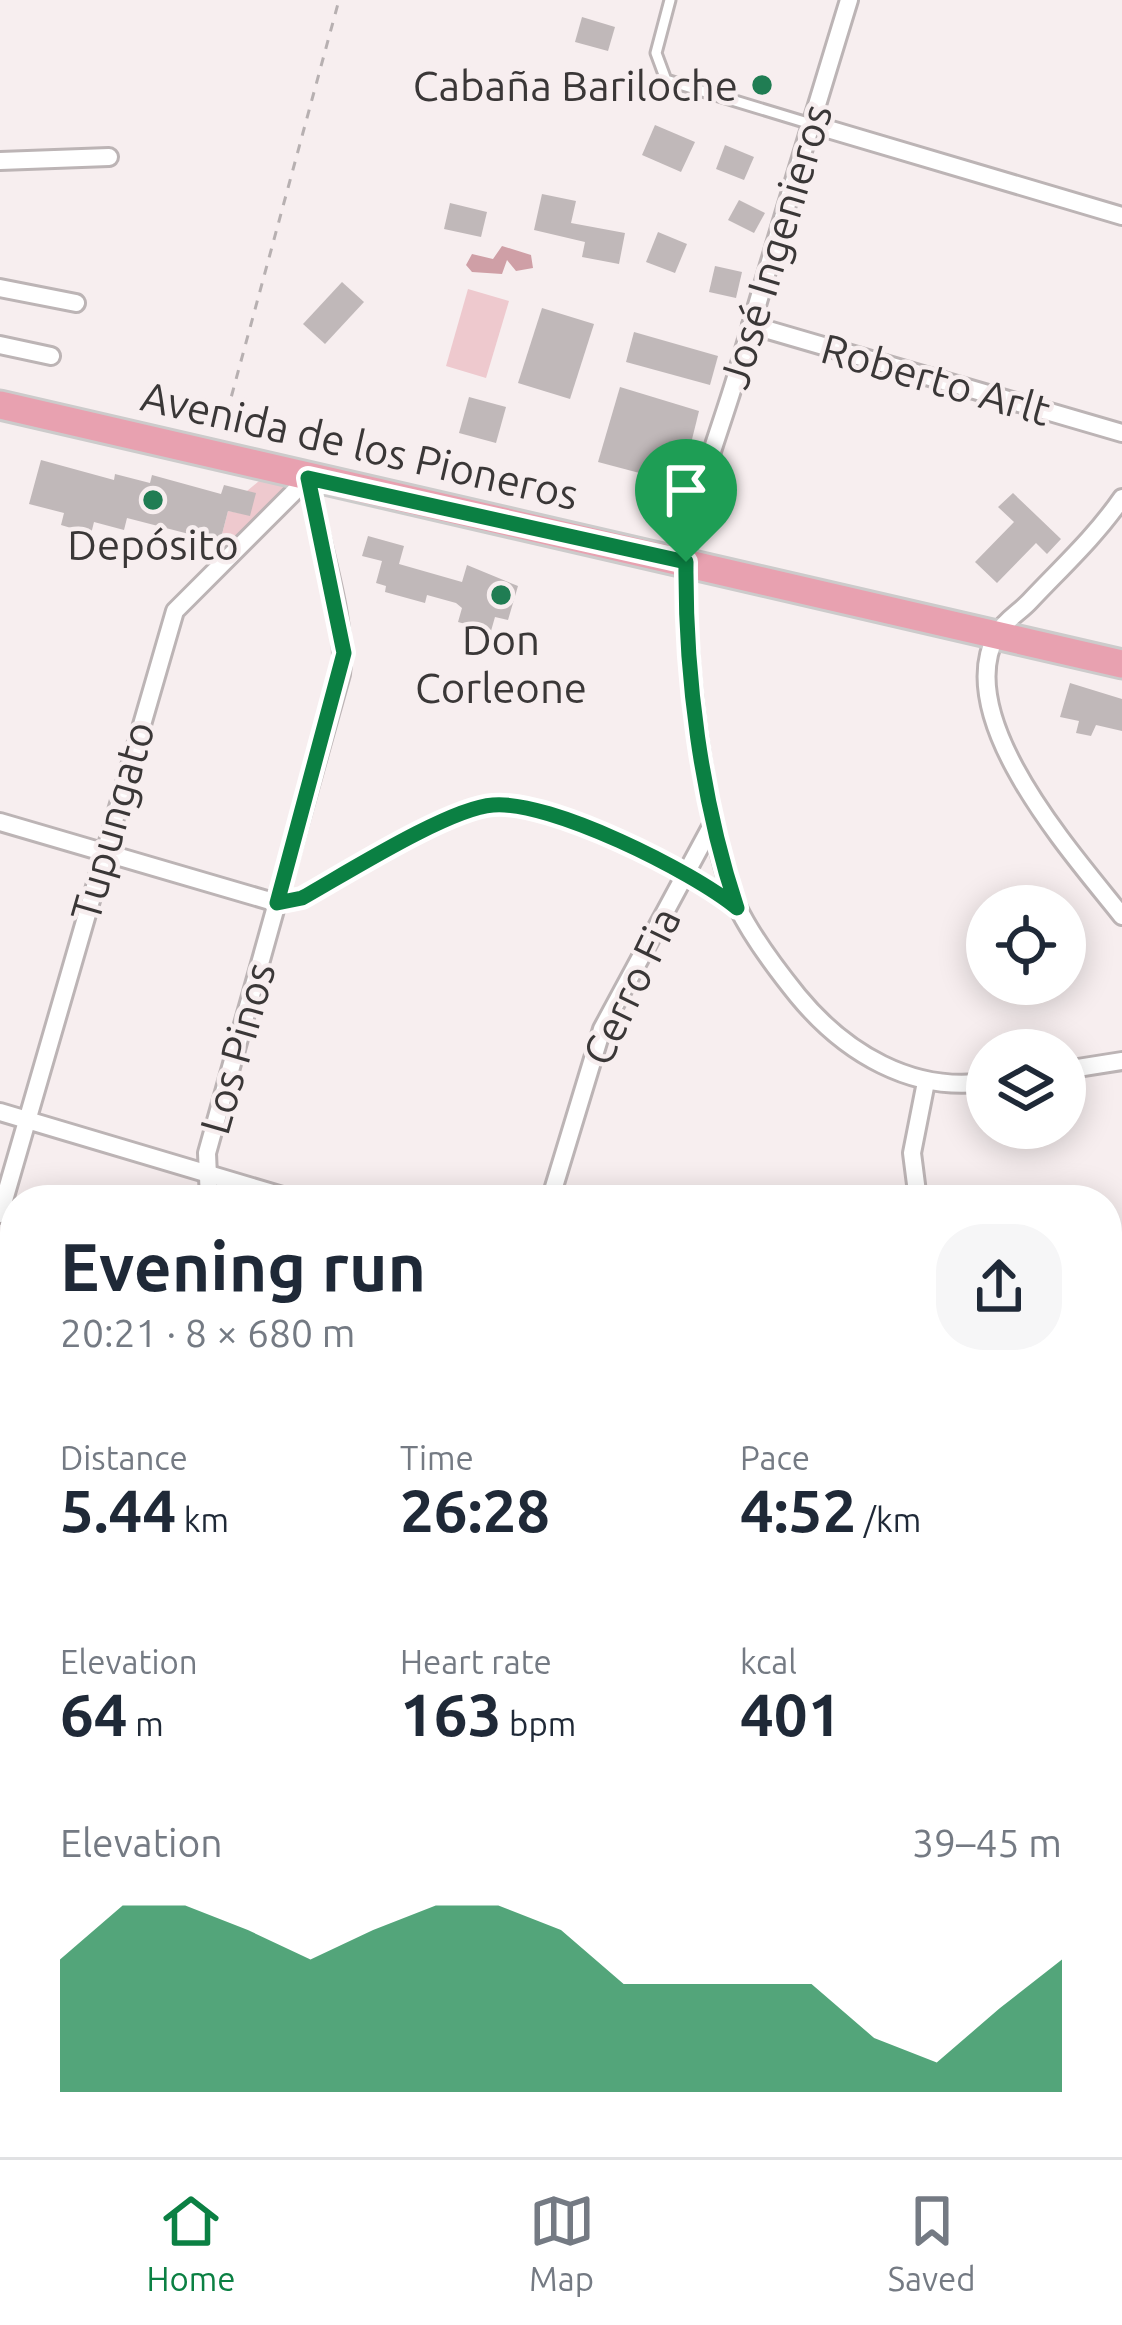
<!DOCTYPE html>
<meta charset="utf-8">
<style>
:root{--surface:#fff;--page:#f6f6f7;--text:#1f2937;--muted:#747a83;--line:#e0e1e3;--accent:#0b8043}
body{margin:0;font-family:Ubuntu,sans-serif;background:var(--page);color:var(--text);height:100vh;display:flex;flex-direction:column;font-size:45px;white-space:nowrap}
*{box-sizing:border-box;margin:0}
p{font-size:39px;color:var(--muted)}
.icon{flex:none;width:66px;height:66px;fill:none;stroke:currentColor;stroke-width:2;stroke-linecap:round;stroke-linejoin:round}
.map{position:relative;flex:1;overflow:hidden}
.sheet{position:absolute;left:0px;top:1185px;width:1122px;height:972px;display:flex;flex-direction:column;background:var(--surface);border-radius:48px 48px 0 0;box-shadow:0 6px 30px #0003}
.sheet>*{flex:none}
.controls{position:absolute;left:966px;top:885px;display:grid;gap:24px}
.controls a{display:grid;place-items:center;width:120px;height:120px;border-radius:50%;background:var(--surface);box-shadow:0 6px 30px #0003;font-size:60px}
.pin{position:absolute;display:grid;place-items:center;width:102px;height:102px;color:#fff;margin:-123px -51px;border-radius:50% 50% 50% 0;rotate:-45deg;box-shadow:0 0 12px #0007}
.pin .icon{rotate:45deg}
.round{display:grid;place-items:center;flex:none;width:126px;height:126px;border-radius:48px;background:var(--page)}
.summary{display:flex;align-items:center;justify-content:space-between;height:204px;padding:0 60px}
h1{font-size:66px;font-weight:600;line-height:90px}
.metrics{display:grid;grid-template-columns:repeat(3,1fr);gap:18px;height:204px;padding:12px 60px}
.metrics div{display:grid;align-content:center}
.metrics b{font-size:60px;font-weight:600}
.metrics small{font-size:33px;font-weight:400}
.metrics p{font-size:33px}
.chart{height:336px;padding:24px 60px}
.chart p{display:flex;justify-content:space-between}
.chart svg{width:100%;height:216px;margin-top:12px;fill:var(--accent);opacity:.7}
.dock{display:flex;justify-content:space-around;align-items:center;height:168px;border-top:3px solid var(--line);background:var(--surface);font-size:33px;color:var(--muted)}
.dock a{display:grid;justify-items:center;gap:6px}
.dock .on{color:var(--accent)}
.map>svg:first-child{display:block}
.green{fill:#eec9ce}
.water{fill:#cf9fa6}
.building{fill:#c0b8b9}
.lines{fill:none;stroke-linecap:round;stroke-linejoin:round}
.lane-casing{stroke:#bcb4b5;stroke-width:15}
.street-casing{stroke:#bcb4b5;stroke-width:22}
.primary-casing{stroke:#cccbcb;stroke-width:33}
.path{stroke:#b7b0b1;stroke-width:3;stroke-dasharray:9 9;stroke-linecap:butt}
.lane{stroke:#fff;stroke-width:9}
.street{stroke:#fff;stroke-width:16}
.primary{stroke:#e8a1b0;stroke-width:27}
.route-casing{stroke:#fff;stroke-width:24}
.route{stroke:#0b8043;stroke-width:15}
.poi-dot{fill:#207d53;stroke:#f7eeef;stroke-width:4.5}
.labels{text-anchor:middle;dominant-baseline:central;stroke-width:9;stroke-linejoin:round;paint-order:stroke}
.poi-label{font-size:42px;fill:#3a3737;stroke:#f7eeef}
.street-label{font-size:42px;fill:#3a3737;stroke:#f7eeef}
</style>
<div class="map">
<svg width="1122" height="2157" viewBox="0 0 1122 2157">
<rect width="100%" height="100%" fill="#f7eeef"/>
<g class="green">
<path d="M468,289L509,301L486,378L446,366Z"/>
<path d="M265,476L287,487L232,546L220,542L228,511L250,515L247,491Z"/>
<path d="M1107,1638L1122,1640V2157H917L914,2142H1107Z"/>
</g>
<path class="water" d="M502,246L531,255L533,268L516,271L507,260L502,274L472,272L466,265L472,254L493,259Z"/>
<g class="building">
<path d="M582,17L615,27L608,51L575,42Z"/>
<path d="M655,125L695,142L681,172L642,155Z"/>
<path d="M725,145L754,157L744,180L716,169Z"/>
<path d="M542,194L576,201L571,223L625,233L619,264L582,257L585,242L534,230Z"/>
<path d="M739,200L765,213L754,233L728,220Z"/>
<path d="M450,203L487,212L481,237L444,229Z"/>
<path d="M658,232L687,244L675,273L646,262Z"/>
<path d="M715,266L742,272L736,298L709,292Z"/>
<path d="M342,282L364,302L325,344L303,324Z"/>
<path d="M542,308L594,324L570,399L518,383Z"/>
<path d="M634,332L718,356L710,385L626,362Z"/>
<path d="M620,387L699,411L681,484L598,462Z"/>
<path d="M469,397L506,407L496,443L459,433Z"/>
<path d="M41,460L114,480L115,474L150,483L152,475L221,494L224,485L256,493L250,516L228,511L220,542L127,518L124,530L94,522L91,534L61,525L64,513L29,504Z"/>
<path d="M1013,493L1061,539L1047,554L1036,543L997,583L975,562L1014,522L998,507Z"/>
<path d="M368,536L404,546L399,564L462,582L467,565L518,586L508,620L495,617L491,631L458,622L462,608L456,603L427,595L425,603L385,592L386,586L376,583L382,561L362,556Z"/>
<path d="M1070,683L1122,699V731L1096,725L1091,736L1076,733L1079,721L1060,717Z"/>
</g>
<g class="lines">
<g class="lane-casing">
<g id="lane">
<path d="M670,0L656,53L666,80L811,124"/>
<path d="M651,2157L655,2142"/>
<path d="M820,2157L829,2142"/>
</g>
</g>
<g class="street-casing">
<g id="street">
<path d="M849,0C811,124 773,249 737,374C721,428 698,484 689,540C677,612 706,841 737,906C752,937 777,970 798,996C845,1053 912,1093 987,1082"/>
<path d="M811,124L1122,216"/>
<path d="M0,161L109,157"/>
<path d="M0,288L76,303"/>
<path d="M751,325L1122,433"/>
<path d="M0,345L51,356"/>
<path d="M1122,498C1095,537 1062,567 1030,601C1020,612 1005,620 997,634C950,718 1073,854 1122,916"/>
<path d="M0,822L277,903L302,898C345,874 448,808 492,805C551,800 690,870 737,907"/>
<path d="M1065,1070L1122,1061"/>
<path d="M0,1112L296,1200"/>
<path d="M209,1200L207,1153L341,674C348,620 317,536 308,478"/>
<path d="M550,1200L602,1029L712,825"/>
<path d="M918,1200L912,1153L926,1082"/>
<path d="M0,1214L175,611L308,478"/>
<path d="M0,1304L15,1322"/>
<path d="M1107,1434L1122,1438"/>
<path d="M0,1646L15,1650"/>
<path d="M1107,1662L1122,1643"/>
<path d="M1107,1821L1122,1836"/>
<path d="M1107,1932L1122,1896"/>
<path d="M0,1934L15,1880"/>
<path d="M1107,2064L1122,2094"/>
<path d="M0,2099L15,2110"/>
<path d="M58,2142L79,2157"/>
<path d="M163,2157L167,2142"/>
<path d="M1100,2157L1122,2118"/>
</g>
</g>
<g class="primary-casing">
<path id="primary" d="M0,405L1122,664"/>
</g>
<path class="path" d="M222,431L339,0"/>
<use href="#lane" class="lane"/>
<use href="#street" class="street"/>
<use href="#primary" class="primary"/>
</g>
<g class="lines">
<g class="route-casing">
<path id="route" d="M308,478L686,562C685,676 701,800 737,908C692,871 550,800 493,805C449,808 345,874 302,898L277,903L344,653Z"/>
</g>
<use href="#route" class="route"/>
</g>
<g class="poi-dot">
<circle cx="762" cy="85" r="12"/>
<circle cx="153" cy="500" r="12"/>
<circle cx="501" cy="595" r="12"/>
</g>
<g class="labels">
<g class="poi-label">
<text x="738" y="85" text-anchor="end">Cabaña Bariloche</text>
<text x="153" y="544">Depósito</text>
<text x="501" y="639">Don<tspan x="501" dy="48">Corleone</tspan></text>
</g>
<g class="street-label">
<text transform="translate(775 246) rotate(-73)">José Ingenieros</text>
<text transform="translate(936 379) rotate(16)">Roberto Arlt</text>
<text transform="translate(360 445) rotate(13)">Avenida de los Pioneros</text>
<text transform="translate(112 821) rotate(-74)">Tupungato</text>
<text transform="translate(631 986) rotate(-64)">Cerro Fia</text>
<text transform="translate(237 1048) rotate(-74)">Los Pinos</text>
</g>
</g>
</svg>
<div class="controls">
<a><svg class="icon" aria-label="locate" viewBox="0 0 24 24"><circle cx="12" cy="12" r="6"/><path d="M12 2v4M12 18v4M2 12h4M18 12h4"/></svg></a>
<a><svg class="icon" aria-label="layers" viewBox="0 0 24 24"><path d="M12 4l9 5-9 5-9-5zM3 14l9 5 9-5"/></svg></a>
</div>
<div class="pin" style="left:686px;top:562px;background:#1e9e55"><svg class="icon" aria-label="arrive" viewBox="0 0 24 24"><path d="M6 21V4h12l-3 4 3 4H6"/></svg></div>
<section class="sheet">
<div class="summary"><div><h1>Evening run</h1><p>20:21 · 8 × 680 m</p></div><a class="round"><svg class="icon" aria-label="share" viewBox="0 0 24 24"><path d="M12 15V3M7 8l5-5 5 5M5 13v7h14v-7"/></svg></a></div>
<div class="metrics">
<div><p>Distance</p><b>5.44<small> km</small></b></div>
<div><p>Time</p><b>26:28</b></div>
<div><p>Pace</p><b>4:52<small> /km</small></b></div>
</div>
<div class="metrics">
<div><p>Elevation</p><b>64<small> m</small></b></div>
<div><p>Heart rate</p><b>163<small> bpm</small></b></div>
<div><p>kcal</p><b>401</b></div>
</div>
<div class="chart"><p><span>Elevation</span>39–45 m</p>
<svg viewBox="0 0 160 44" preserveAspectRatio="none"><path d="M0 44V17L10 6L20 6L30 11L40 17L50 11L60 6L70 6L80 11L90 22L100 22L110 22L120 22L130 33L140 38L150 27L160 17V44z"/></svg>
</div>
</section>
</div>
<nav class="dock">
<a class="on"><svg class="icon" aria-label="home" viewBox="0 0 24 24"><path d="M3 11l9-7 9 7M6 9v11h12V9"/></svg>Home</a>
<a><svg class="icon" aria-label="map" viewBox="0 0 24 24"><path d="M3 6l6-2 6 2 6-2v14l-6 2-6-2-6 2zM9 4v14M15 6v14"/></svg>Map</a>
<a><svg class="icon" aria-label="saved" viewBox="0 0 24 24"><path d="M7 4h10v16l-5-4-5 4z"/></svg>Saved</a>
</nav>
